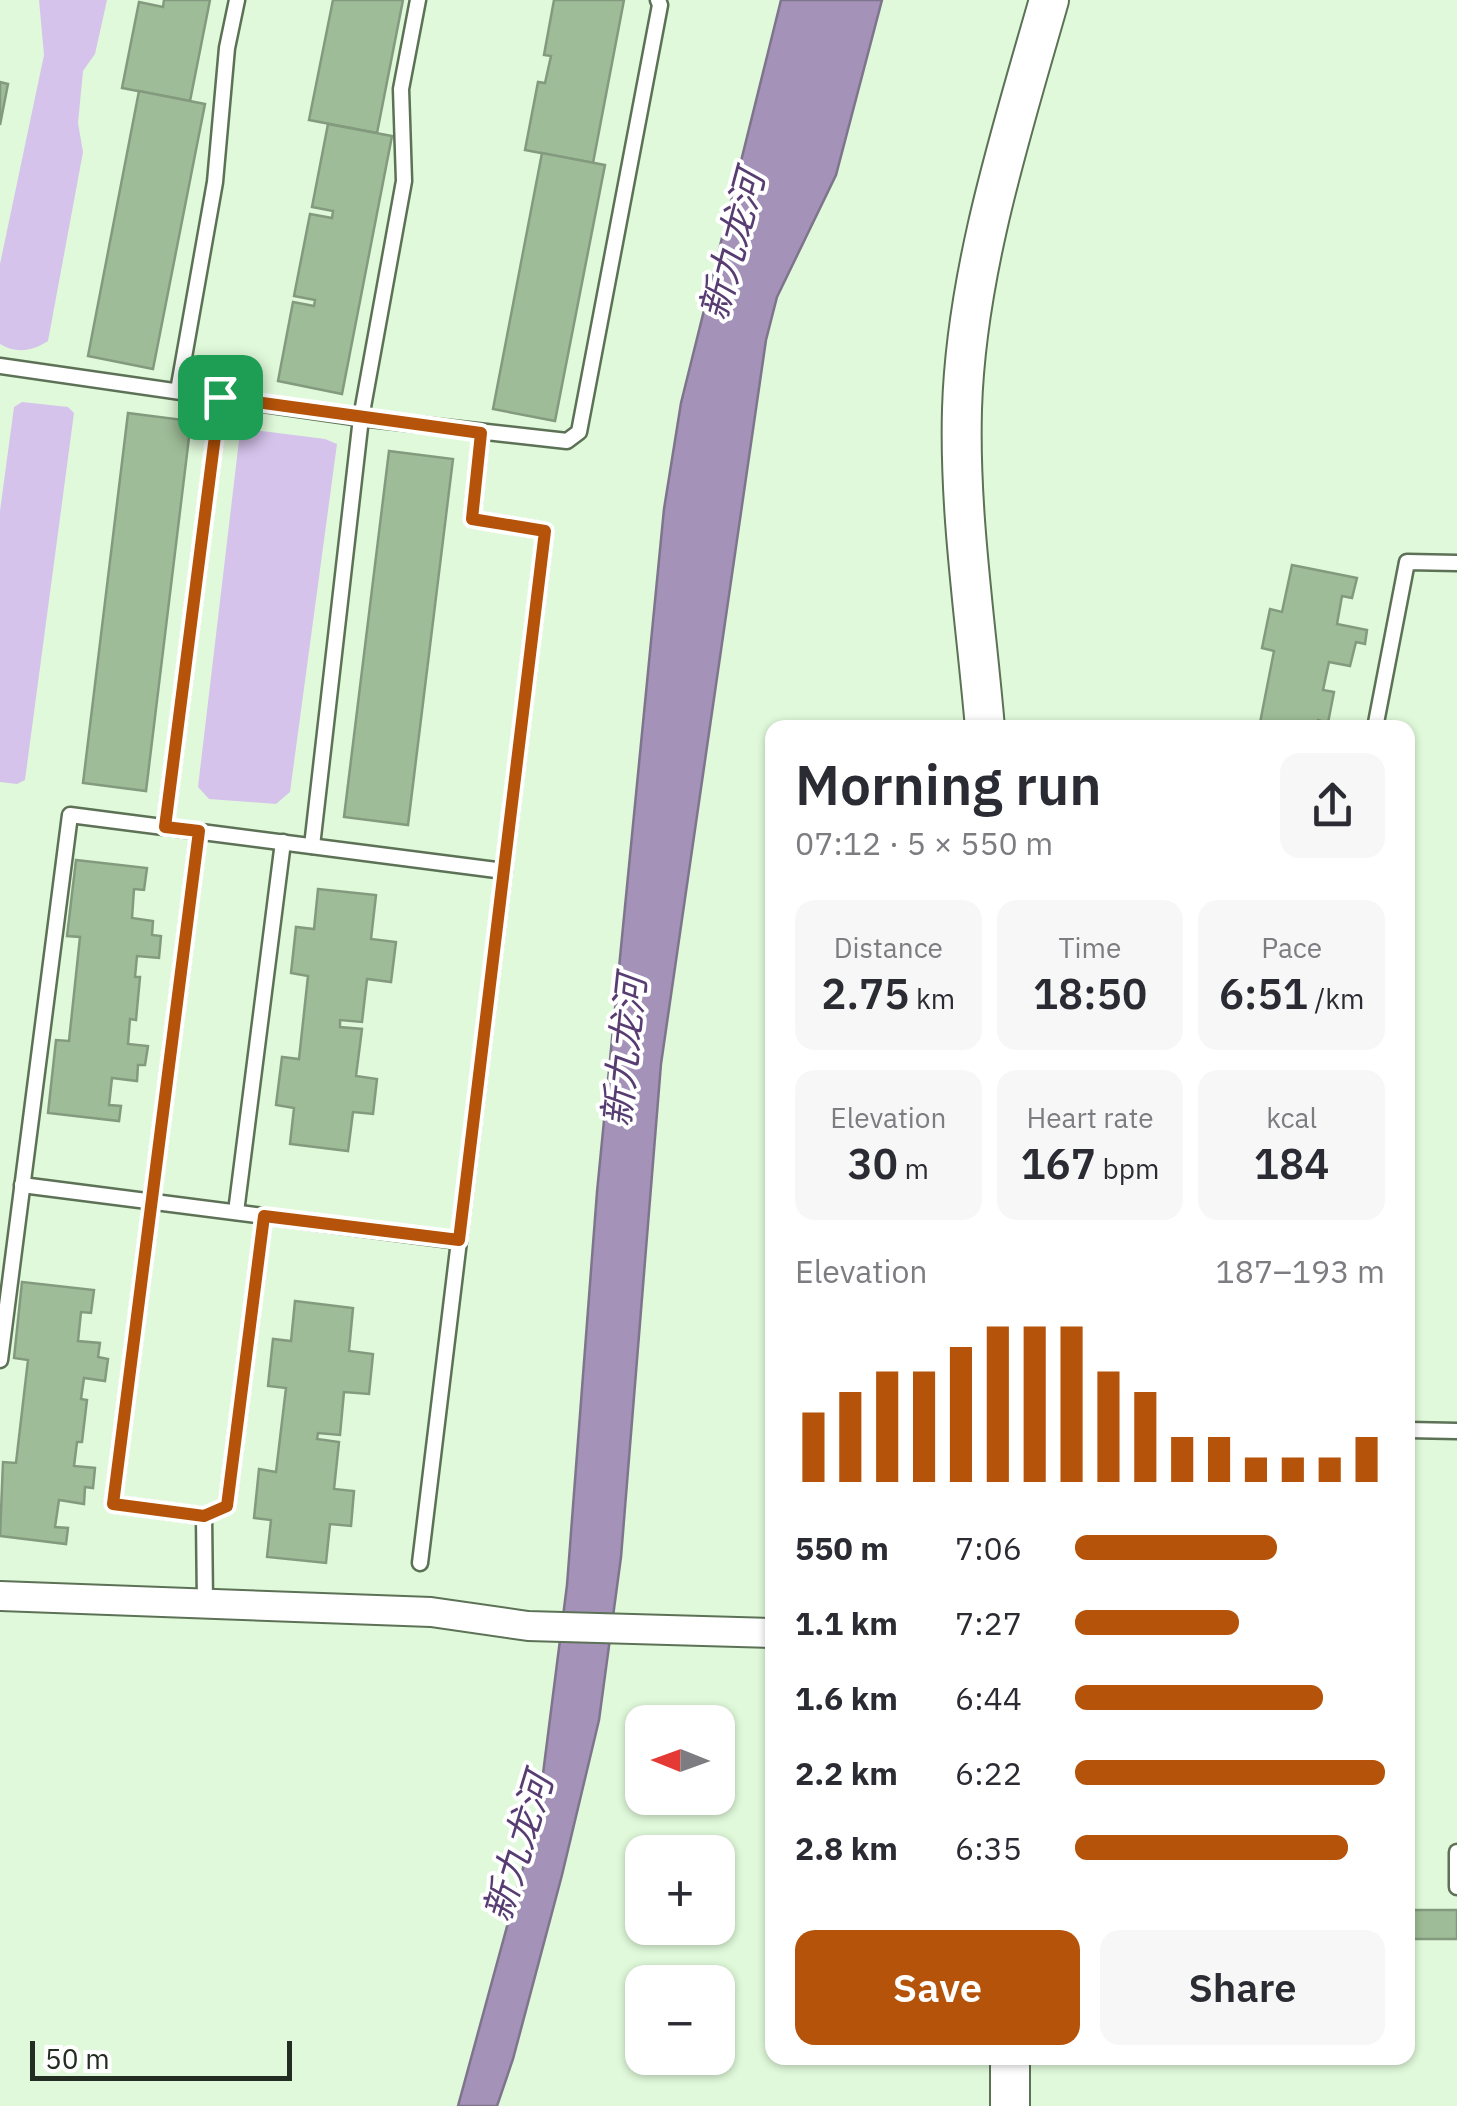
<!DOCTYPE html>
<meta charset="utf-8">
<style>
:root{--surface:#fff;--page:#f7f7f7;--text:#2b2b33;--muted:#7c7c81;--accent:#b45309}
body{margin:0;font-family:"IBM Plex Sans","Noto Sans SC",sans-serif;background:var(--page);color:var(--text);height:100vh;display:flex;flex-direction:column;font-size:38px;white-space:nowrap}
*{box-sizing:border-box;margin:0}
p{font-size:32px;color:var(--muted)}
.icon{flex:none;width:55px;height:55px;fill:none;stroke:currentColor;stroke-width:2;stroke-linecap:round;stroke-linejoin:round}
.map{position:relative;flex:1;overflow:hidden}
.side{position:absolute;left:765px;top:720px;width:650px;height:1345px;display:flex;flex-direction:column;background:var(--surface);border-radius:20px;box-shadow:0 2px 8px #0004}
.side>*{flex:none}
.needle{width:65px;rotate:271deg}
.tools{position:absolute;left:625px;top:1705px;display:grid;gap:20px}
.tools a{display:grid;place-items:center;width:110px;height:110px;border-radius:20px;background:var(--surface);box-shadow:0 2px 8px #0004;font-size:50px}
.scale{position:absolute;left:30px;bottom:25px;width:262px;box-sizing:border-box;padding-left:10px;border:5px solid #242d22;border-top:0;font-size:28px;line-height:35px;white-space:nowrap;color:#242d22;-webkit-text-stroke:8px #fff;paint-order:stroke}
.pin{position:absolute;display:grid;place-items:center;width:85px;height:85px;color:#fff;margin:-42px;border-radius:20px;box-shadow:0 5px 15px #0006}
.round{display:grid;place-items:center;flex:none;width:105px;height:105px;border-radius:20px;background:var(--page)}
.headline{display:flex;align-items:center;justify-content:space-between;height:170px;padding:0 30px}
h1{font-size:55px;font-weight:600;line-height:75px}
.figures{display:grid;grid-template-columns:repeat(3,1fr);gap:15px;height:170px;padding:10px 30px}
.figures div{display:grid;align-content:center;border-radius:20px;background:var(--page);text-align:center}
.figures b{font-size:42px;font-weight:600}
.figures small{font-size:28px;font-weight:400}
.figures p{font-size:28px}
.chart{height:280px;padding:20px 30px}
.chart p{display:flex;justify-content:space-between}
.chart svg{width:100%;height:180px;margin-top:10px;stroke:var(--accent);stroke-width:6}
.button{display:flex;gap:20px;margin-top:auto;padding:20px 30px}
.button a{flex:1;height:115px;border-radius:20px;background:var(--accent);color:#fff;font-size:40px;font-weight:600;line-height:115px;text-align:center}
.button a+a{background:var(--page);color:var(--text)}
ul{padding:0 30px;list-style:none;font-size:32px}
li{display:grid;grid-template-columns:160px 120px 1fr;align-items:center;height:75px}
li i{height:25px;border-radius:12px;background:var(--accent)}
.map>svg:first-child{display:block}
.green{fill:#d5c3eb}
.water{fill:#a492b9;stroke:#7e748c;stroke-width:2.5}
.building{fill:#9ebc97;stroke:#839a7e;stroke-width:2.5}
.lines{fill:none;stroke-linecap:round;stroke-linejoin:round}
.lane-casing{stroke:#5c7156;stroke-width:19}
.street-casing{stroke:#5c7156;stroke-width:32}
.secondary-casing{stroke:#5c7156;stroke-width:42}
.lane{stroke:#fff;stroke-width:14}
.street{stroke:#fff;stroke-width:28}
.secondary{stroke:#fff;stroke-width:38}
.route-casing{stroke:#fff;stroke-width:20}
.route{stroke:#b45309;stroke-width:12}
.labels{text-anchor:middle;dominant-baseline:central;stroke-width:8;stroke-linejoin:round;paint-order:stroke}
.water-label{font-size:38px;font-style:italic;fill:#583d73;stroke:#fff}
</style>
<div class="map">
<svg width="1457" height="2106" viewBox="0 0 1457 2106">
<rect width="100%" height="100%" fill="#e0f9da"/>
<g class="green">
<path d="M39,0H107L95,54L83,71L78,123L83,152L48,341C33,351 16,354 0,344V264L44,55Z"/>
<path d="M22,402L68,407L74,413L25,780L17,784L0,782V511L14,407Z"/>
<path d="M246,429L325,439L337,444L290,792L276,804L209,799L198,787L240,432Z"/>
</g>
<path class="water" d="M781,0H882L836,175L777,297L766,340L661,1064L621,1557L599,1720L562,1875L513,2059L497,2106H458L538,1813L567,1585L597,1192L664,509L681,403Z"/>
<g class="building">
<path d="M164,0H210L190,101L122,88L139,2L163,7Z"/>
<path d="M333,0H403L377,133L309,120Z"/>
<path d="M554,0H624L593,163L525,150L538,82L545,83L551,56L544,55Z"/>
<path d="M0,82L8,84L0,125Z"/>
<path d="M139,91L205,104L153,369L88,356Z"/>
<path d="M328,124L392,136L342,394L278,381L293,302L314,306L315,300L294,296L310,214L332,218L333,211L312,207Z"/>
<path d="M542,153L605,165L555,421L493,409Z"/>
<path d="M128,413L191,421L146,791L83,783Z"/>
<path d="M389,451L453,459L408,825L344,817Z"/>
<path d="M1292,565L1357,578L1352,598L1342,596L1337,624L1367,630L1365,644L1356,642L1350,666L1329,662L1323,690L1334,692L1328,723L1318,720L1316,728H1259L1274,651L1262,648L1270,609L1282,612Z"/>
<path d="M76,860L147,868L144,890L134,889L132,918L153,921L152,935L161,936L159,958L137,956L135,977H140L136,1020L130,1019L128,1044L148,1046L145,1065H138L137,1081L112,1078L109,1105L121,1106L119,1121L48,1113L56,1040L69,1041L80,937L67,936Z"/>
<path d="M318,889L376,895L371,939L396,942L391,982L367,979L362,1022L340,1020V1027L362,1029L356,1076L377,1079L373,1114L353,1112L348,1151L290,1144L294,1108L276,1105L282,1057L299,1059L308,976L291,973L296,927L314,929Z"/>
<path d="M22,1282L94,1290L91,1313L81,1312L78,1341L100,1343L98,1357L108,1359L105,1381L84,1378L81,1399L87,1400L82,1442H77L74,1466L95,1468L93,1488L85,1487L84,1504L59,1500L55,1527L68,1528L66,1544L0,1536L3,1462L16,1463L28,1360L14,1358Z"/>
<path d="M295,1301L353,1308L349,1351L373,1354L369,1394L344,1392L340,1435L318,1433L317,1439L339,1442L334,1489L354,1491L351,1526L330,1524L326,1563L267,1557L271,1520L254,1518L259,1469L276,1472L286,1388L268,1386L273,1339L291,1341Z"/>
<path d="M1408,1819H1410L1409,1901H1408Z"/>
<rect x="1408" y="1910" width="49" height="29"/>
</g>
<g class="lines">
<g class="lane-casing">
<g id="lane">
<path d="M0,366L361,418L567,441L579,432L660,5L658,0"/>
<path d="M178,391L215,182L227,48L237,0"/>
<path d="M1375,728L1407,562L1457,563"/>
<path d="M165,827L220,397"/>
<path d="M199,831L113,1504L204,1516L205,1604"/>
<path d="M312,846L361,418L404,181L401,89L418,0"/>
<path d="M22,1185L459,1241"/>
<path d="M236,1212L283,842"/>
<path d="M0,1360L70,815L504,871"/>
<path d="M1408,1430L1457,1431"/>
<path d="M204,1516L227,1506L264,1216"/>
<path d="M420,1563L545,531L472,519L481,433"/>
<path d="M1457,1852V1887"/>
</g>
</g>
<g class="street-casing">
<path id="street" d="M0,1596L431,1612L528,1626L772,1633"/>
</g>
<g class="secondary-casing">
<g id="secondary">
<path d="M985,728C976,622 959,515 962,409C966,273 1012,130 1049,0"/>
<path d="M1010,2106V2058"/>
</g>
</g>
<use href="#lane" class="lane"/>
<use href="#street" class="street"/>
<use href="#secondary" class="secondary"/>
</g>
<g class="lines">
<g class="route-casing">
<path id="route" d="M220,397L481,433L472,519L545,531L459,1240L264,1216L227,1506L204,1516L113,1504L199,831L165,827Z"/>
</g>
<use href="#route" class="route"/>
</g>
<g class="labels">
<g class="water-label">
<text transform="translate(731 245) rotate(-75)">新九龙河</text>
<text transform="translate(623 1051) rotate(-84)">新九龙河</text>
<text transform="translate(517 1847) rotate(-73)">新九龙河</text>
</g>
</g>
</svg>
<div class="tools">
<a><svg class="needle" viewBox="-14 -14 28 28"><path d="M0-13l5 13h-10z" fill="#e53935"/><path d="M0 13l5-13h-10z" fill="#7c7c81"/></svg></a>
<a>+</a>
<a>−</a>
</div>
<div class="scale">50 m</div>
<div class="pin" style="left:220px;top:397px;background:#1e9e55"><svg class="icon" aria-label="arrive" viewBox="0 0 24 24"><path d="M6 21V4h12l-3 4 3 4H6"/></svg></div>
<section class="side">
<div class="headline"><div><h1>Morning run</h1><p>07:12 · 5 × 550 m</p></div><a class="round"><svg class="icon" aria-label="share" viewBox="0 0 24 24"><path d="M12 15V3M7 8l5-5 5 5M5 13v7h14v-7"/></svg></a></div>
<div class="figures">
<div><p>Distance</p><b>2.75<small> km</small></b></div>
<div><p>Time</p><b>18:50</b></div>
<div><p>Pace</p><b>6:51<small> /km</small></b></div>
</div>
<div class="figures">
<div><p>Elevation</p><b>30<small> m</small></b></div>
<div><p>Heart rate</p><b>167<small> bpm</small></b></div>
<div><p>kcal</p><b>184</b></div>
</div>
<div class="chart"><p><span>Elevation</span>187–193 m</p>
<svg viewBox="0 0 160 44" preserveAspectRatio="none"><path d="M5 44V27M15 44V22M25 44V17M35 44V17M45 44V11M55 44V6M65 44V6M75 44V6M85 44V17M95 44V22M105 44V33M115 44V33M125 44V38M135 44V38M145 44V38M155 44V33"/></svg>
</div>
<ul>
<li><b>550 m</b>7:06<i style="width:65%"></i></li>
<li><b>1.1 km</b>7:27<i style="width:53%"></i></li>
<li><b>1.6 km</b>6:44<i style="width:80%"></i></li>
<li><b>2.2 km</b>6:22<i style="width:100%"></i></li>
<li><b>2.8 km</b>6:35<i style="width:88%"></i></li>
</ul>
<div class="button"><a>Save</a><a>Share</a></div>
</section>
</div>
